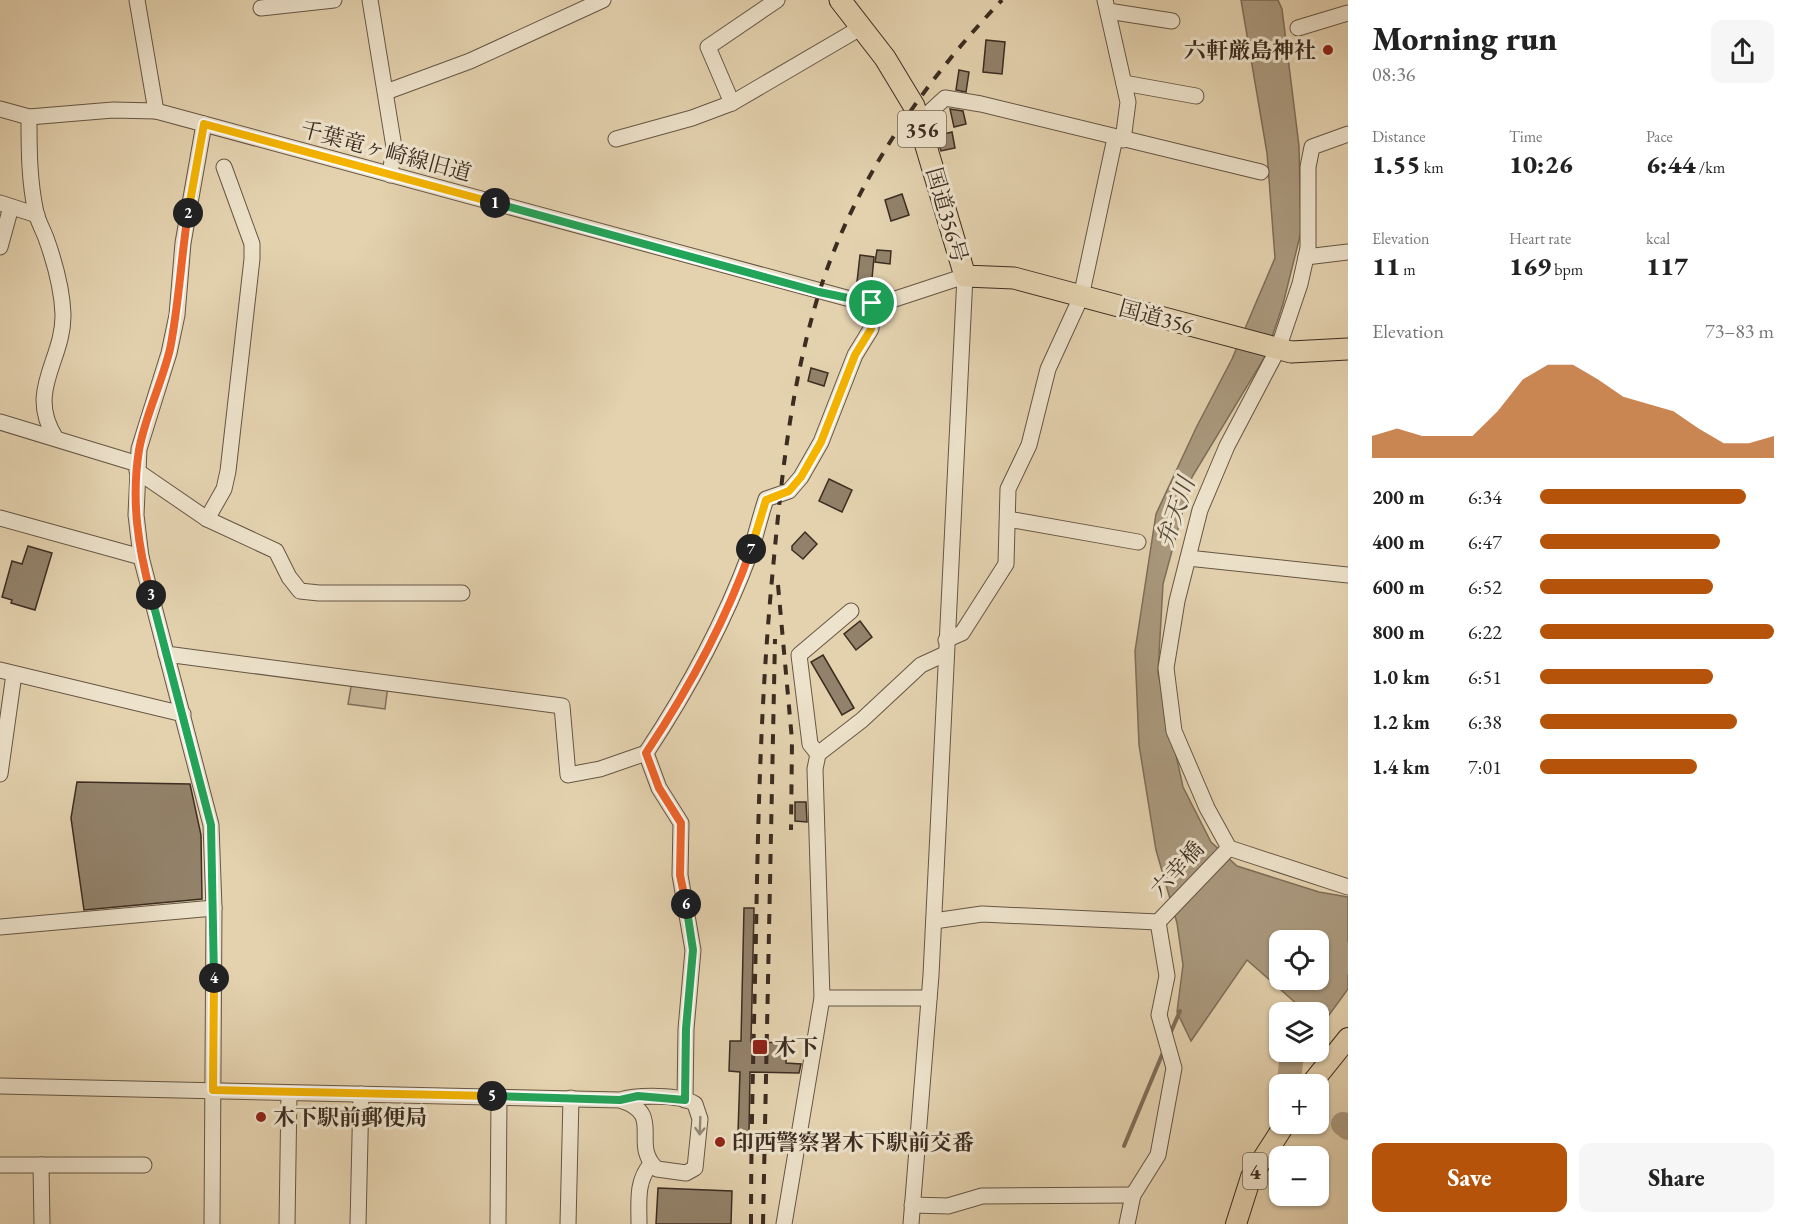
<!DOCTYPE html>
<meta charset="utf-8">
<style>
:root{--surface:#fff;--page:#f6f6f6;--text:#222;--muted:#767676;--accent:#b45309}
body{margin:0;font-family:"EB Garamond","Noto Serif JP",serif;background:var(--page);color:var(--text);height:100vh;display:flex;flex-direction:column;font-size:22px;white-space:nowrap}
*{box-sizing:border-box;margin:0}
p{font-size:20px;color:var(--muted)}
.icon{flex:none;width:33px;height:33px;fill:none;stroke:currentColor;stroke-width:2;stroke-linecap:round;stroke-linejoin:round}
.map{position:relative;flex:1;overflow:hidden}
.sheet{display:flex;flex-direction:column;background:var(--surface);width:450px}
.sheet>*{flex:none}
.buttons{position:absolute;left:1269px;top:930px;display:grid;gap:12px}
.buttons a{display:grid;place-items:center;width:60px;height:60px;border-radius:12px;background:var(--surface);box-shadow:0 2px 4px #0004;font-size:30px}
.pin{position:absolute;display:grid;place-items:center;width:51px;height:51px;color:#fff;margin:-26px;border:3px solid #fff;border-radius:50%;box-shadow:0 2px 6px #0007}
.km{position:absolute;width:30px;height:30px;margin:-15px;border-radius:50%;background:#222;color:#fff;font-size:16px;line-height:30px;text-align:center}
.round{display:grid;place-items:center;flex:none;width:63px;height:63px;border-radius:12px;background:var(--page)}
.headline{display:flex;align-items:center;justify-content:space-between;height:102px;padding:0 24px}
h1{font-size:33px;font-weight:800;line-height:45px}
.metrics{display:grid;grid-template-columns:repeat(3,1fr);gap:9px;height:102px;padding:6px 24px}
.metrics div{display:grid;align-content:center}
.metrics b{font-size:26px;font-weight:800}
.metrics small{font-size:16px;font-weight:400}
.metrics p{font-size:16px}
.chart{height:168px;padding:12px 24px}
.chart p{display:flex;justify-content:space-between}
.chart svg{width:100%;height:108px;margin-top:6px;fill:var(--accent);opacity:.7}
.action{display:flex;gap:12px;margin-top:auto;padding:12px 24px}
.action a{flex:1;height:69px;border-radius:12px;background:var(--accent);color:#fff;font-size:24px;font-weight:800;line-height:69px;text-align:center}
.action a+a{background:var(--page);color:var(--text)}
ul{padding:0 24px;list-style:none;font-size:20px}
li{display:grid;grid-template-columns:96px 72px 1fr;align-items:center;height:45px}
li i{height:15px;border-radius:8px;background:var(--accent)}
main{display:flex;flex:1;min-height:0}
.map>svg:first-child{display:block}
.green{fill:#c7b697;stroke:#82715c;stroke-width:1.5}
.water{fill:#ab9a7f;stroke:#7f6e59;stroke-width:1.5;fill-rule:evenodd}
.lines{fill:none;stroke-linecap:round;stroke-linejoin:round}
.stream{stroke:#7f6e59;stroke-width:4}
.river{stroke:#ab9a7f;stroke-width:24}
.building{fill:#93826b;stroke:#3c2c21;stroke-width:1.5}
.minor-casing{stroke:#665644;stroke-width:17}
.major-casing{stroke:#3c2c21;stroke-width:22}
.highway-casing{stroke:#3c2c21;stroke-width:23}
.minor{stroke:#ede2cb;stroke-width:15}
.major{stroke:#e4d2af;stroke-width:20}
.highway{stroke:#e4d2af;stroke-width:21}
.rail{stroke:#3c2c21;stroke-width:4;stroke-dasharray:10 10;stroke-linecap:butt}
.oneway{stroke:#948776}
.split-1-casing{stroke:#fff;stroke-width:12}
.split-2-casing{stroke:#fff;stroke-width:12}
.split-3-casing{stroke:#fff;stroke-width:12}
.split-4-casing{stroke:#fff;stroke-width:12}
.split-5-casing{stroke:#fff;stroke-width:12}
.split-6-casing{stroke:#fff;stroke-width:12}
.split-7-casing{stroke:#fff;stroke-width:12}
.split-8-casing{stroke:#fff;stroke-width:12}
.split-1{stroke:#22a559;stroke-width:8}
.split-2{stroke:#f5b400;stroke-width:8}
.split-3{stroke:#f0652b;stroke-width:8}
.split-4{stroke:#22a559;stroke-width:8}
.split-5{stroke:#f5b400;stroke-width:8}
.split-6{stroke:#22a559;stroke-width:8}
.split-7{stroke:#f0652b;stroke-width:8}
.split-8{stroke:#f5b400;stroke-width:8}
.poi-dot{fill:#8f2418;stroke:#ede2cb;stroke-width:2}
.labels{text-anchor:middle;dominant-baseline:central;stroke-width:6;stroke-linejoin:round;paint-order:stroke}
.shield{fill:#ede2cb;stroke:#716354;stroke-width:1.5}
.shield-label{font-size:21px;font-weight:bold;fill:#3c2c21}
.poi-label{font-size:22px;font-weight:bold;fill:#3c2c21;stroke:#ede2cb;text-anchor:start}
.street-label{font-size:22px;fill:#3c2c21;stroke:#ede2cb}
.water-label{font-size:24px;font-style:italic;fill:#584838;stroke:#ede2cb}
</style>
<main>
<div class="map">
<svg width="1348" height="1224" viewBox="0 0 1348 1224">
<rect width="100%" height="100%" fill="#e4d2af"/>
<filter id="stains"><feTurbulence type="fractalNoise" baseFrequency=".00333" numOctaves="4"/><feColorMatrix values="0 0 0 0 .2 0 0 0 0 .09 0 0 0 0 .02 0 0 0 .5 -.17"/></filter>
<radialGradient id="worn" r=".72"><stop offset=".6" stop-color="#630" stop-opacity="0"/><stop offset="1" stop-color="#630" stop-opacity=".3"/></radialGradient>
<path class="green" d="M352,681L388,685L385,709L348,704Z"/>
<path class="water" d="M1241,0H1278L1282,9L1299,146L1301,232L1283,304L1266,355L1192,477L1163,584L1158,673L1183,787L1211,842L1237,866L1319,892L1348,897V989L1321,1026L1319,1024L1318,1012H1306L1247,960L1191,1041L1177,1012L1183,965L1177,923L1156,850L1139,745L1135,651L1156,514L1196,428L1232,359L1275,258L1267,153ZM1280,940H1318V980H1280Z"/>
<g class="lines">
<g class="stream">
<path d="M1170,1034L1180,1011"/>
<path d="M1124,1146L1164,1050"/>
</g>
<g class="river">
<path d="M1304,1012L1348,954"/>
<path d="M1289,1082L1292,1052"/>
<path d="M1343,1124L1348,1128"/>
</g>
</g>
<g class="building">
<path d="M986,40L1005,42L1002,74L983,72Z"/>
<path d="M959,70L969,72L966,92L956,90Z"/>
<path d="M950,109L963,111L966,124L954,127Z"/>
<path d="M952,132L955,148L941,151L936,136Z"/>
<path d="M902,194L909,215L891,221L885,200Z"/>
<path d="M877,250L891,251L890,264L875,262Z"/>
<path d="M860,255L874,257L871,289L860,287L861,283L857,282Z"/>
<path d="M811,368L828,373L824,386L808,381Z"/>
<path d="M829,479L852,490L842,512L819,501Z"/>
<path d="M805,532L817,544L803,559L792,550V546Z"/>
<path d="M28,546L52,553L35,610L11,603L12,600L2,597L12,561L22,564Z"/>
<path d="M860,621L872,637L856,650L844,634Z"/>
<path d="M823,655L854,708L842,715L811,662Z"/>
<path d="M77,782L190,784L201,835L202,899L84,910L71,818Z"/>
<path d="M795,802H806L807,822L795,821Z"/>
<path d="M744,908H754L751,1042L787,1043L786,1063L801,1064L799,1073L750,1072L749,1133H738L740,1072L729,1071L730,1041H741Z"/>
<path d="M658,1188L732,1191L731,1224H656Z"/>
</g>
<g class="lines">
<g class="minor-casing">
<g id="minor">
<path d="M137,0L156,111"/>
<path d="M370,0L394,147L390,175"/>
<path d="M1105,0L1128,102L1123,140"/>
<path d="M261,8L334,0"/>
<path d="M1108,11L1172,21"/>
<path d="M1298,28L1348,13"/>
<path d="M1124,83L1196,96"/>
<path d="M386,92L470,61L603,0"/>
<path d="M732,103L708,47L777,0"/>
<path d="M0,109L29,117L113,110L156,111L865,303L886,302L965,276L931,975L911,1224"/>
<path d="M29,117C29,150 29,180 36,213C38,221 43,230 46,238C55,263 62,288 63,314C64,360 26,390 55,437"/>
<path d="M920,121L945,98L981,104L1261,172"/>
<path d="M204,124L183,243L177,315L169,353L139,449L136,515L141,557L211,825L214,908L212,1224"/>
<path d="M1348,134L1312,147L1308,167V248L1300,284L1278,349L1227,446L1200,510L1177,601L1166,668L1174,731L1207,808L1229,848L1348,887"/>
<path d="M616,139L692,118L732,103L862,27"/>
<path d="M0,203L37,215"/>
<path d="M0,247L11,207"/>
<path d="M1306,257L1348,252"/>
<path d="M0,422L138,464"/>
<path d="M137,471L207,519L276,551L289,577L300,591L319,593H462"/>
<path d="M0,518L141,557"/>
<path d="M207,519L224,489L228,471L252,259V244L224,167"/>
<path d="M1008,519L1138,542"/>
<path d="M1188,558L1348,575"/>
<path d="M946,640L962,633L1006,564L1008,489L1029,445L1048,369L1081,297L1115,138"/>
<path d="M166,654L562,706L568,775L600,769L646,753"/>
<path d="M0,670L183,714"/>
<path d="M818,754L810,744L799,655L851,611"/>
<path d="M0,774L14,674"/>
<path d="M934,921L982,914L1158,922"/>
<path d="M1158,922L1229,848"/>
<path d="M0,927L214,908"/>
<path d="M822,998H929"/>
<path d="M0,1086L620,1100C666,1114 629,1144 657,1169L686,1173L695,1168L700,1119L695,1104C681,1094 636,1095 620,1100"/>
<path d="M685,1100L686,1029L693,950L680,875L681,823L659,788L646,753C687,691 724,623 750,553C756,535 760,517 766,499L789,491L801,477L821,442L855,355L871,329L872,303"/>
<path d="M0,1165H144"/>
<path d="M41,1165L42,1224"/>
<path d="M912,1205L948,1206L982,1196L1133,1195"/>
<path d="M287,1224L289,1093"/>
<path d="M358,1224L361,1094"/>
<path d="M498,1224L499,1097"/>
<path d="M568,1224L571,1098"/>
<path d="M639,1224C639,1202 636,1181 651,1164"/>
<path d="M784,1224L822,998L815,769L818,754L862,720L921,665L945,654"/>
<path d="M1127,1224L1133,1195L1158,1155L1174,1068L1159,1015L1167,976L1158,922"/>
</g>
</g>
<g class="major-casing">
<g id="major">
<path d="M1311,1084L1348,1038"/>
<path d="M1236,1224L1251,1177L1285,1124"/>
</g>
</g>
<g class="highway-casing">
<path id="highway" d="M840,0L885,58L914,106L965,276L1014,278L1291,352L1348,349"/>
</g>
<use href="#minor" class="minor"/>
<use href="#major" class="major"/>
<use href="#highway" class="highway"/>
<g class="rail">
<path d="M778,585L792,740L791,830"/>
<path d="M751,1224C751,1127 754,1030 756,934C758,815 761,697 772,579C781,482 790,387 819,293C853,183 923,83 1002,0"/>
<path d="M763,1224L775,639"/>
</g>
</g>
<defs><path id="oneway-shaft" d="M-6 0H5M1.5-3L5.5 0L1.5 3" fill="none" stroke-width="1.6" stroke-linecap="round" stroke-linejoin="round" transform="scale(1.5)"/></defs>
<use class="oneway" href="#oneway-shaft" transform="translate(700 1126) rotate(92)"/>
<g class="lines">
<g class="split-1-casing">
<path id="split-1" d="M495,203L819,292L872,303"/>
</g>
<g class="split-2-casing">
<path id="split-2" d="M188,213L204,124L495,203"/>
</g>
<g class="split-3-casing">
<path id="split-3" d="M151,595C138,547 131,500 139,450C145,416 162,383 170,349C179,304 181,258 188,213"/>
</g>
<g class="split-4-casing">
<path id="split-4" d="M151,595L211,825L214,978"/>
</g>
<g class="split-5-casing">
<path id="split-5" d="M214,978L213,1090L492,1096"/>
</g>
<g class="split-6-casing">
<path id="split-6" d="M492,1096L620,1100L638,1096L685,1100L686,1029L693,950L686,904"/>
</g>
<g class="split-7-casing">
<path id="split-7" d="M686,904L680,875L681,823L659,788L646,753C688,690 726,621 751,549"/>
</g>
<g class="split-8-casing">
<path id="split-8" d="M751,549L766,500L789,491L801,477L821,442L855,355L871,329L872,303"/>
</g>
<use href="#split-1" class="split-1"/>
<use href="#split-2" class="split-2"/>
<use href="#split-3" class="split-3"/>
<use href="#split-4" class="split-4"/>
<use href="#split-5" class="split-5"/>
<use href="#split-6" class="split-6"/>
<use href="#split-7" class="split-7"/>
<use href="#split-8" class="split-8"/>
</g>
<g class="poi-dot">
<circle cx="1328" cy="50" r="6"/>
<rect x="752" y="1039" width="16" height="16" rx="3"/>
<circle cx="261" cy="1117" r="6"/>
<circle cx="720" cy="1142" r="6"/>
</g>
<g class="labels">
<g class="shield">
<rect x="898" y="111" width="48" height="36" rx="4.5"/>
<rect x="1243" y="1153" width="24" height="36" rx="4.5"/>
</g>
<g class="shield-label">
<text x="922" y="129">356</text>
<text x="1255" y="1171">4</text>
</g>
<g class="poi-label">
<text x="1316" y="50" text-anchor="end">六軒厳島神社</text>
<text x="774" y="1047">木下</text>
<text x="273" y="1117">木下駅前郵便局</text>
<text x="732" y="1142">印西警察署木下駅前交番</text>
</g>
<g class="street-label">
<text transform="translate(386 151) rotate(15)">千葉竜ヶ崎線旧道</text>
<text transform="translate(947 215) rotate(74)">国道356号</text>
<text transform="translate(1156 317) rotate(15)">国道356</text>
<text transform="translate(1177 869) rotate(-47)">六幸橋</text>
</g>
<g class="water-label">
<text transform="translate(1175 512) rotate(-71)">弁天川</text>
</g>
</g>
<rect width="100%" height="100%" filter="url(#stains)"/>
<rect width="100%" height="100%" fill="url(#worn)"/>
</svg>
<div class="buttons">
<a><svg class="icon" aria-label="locate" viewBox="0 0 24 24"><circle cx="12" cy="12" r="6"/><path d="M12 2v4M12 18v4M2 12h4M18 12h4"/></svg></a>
<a><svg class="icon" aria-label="layers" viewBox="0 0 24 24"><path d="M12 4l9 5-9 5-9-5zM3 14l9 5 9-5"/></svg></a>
<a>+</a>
<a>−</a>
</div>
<div class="pin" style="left:872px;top:303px;background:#1e9e55"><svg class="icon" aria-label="arrive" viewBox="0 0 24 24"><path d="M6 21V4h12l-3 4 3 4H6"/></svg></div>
<b class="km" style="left:495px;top:203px">1</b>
<b class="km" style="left:188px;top:213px">2</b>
<b class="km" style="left:151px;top:595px">3</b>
<b class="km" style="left:214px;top:978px">4</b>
<b class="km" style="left:492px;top:1096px">5</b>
<b class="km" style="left:686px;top:904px">6</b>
<b class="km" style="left:751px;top:549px">7</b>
</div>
<section class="sheet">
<div class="headline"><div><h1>Morning run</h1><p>08:36</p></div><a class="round"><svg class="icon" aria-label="share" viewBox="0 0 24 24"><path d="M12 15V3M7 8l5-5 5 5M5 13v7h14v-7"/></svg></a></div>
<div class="metrics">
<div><p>Distance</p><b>1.55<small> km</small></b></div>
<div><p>Time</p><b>10:26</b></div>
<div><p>Pace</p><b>6:44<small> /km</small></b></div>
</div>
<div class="metrics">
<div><p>Elevation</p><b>11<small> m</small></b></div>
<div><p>Heart rate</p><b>169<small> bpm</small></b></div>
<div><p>kcal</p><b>117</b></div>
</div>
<div class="chart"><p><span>Elevation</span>73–83 m</p>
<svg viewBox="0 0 160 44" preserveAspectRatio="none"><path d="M0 44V35L10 32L20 35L30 35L40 35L50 25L60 12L70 6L80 6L90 12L100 19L110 22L120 25L130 32L140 38L150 38L160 35V44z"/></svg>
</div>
<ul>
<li><b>200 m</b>6:34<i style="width:88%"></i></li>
<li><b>400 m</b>6:47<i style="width:77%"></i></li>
<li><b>600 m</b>6:52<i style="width:74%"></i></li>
<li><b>800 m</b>6:22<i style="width:100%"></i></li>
<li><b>1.0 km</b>6:51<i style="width:74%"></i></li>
<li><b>1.2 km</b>6:38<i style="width:84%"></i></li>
<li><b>1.4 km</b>7:01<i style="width:67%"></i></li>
</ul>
<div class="action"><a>Save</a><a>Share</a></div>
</section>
</main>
